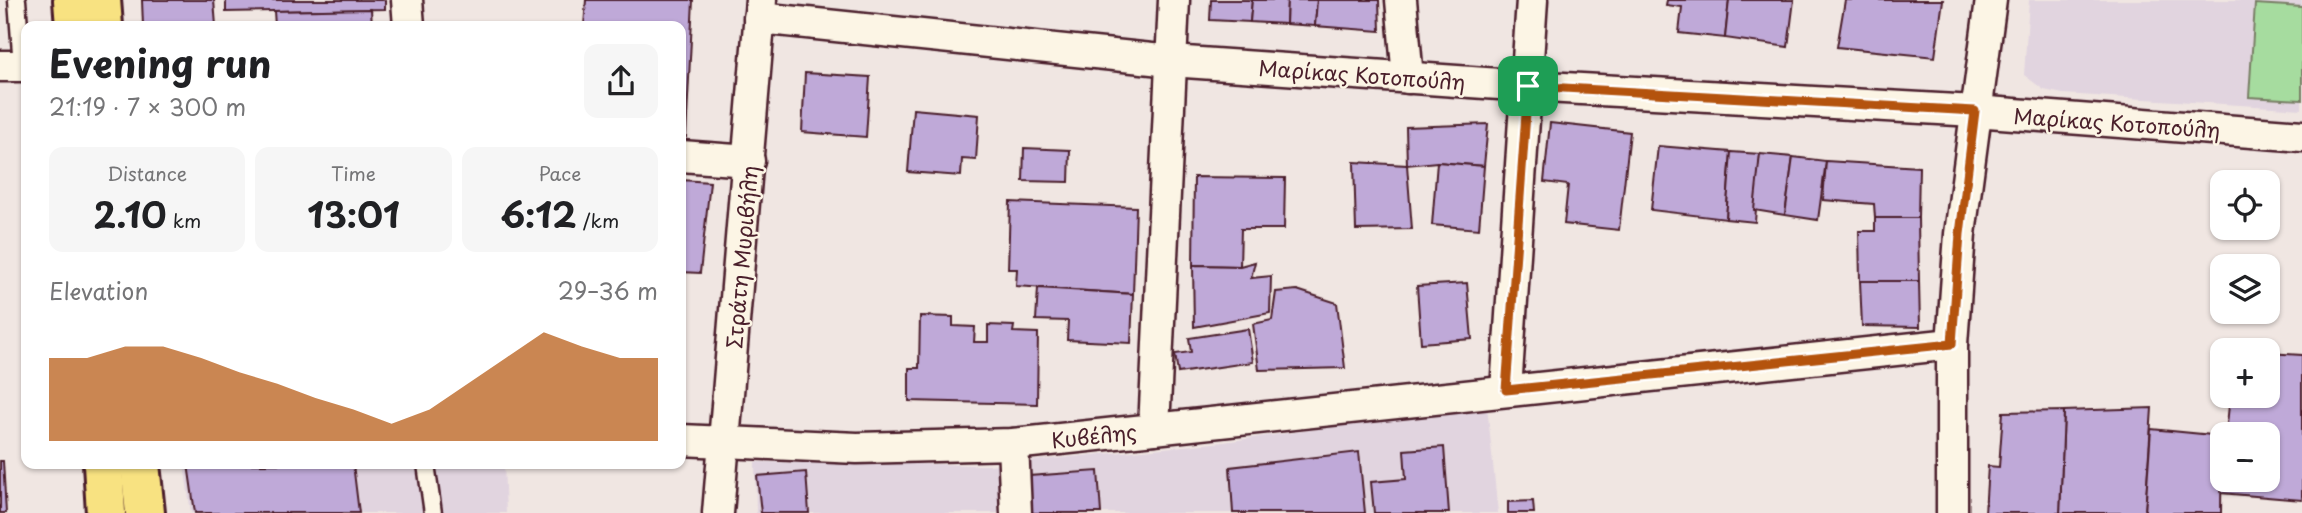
<!DOCTYPE html>
<meta charset="utf-8">
<style>
:root{--surface:#fff;--page:#f6f6f6;--text:#202124;--muted:#757577;--accent:#b45309}
body{margin:0;font-family:"Playpen Sans",sans-serif;background:var(--page);color:var(--text);height:100vh;display:flex;flex-direction:column;font-size:26px;white-space:nowrap}
*{box-sizing:border-box;margin:0}
p{font-size:23px;color:var(--muted)}
.icon{flex:none;width:38px;height:38px;fill:none;stroke:currentColor;stroke-width:2;stroke-linecap:round;stroke-linejoin:round}
.map{position:relative;flex:1;overflow:hidden}
.panel{position:absolute;left:21px;top:21px;width:665px;height:448px;display:flex;flex-direction:column;background:var(--surface);border-radius:14px;box-shadow:0 2px 5px #0004}
.panel>*{flex:none}
.tools{position:absolute;left:2210px;top:170px;display:grid;gap:14px}
.tools a{display:grid;place-items:center;width:70px;height:70px;border-radius:14px;background:var(--surface);box-shadow:0 2px 5px #0004;font-size:35px}
.pin{position:absolute;display:grid;place-items:center;width:60px;height:60px;color:#fff;margin:-30px;border-radius:14px;box-shadow:0 4px 10px #0006}
.round{display:grid;place-items:center;flex:none;width:74px;height:74px;border-radius:14px;background:var(--page)}
.overview{display:flex;align-items:center;justify-content:space-between;height:119px;padding:0 28px}
h1{font-size:38px;font-weight:700;line-height:52px}
.figures{display:grid;grid-template-columns:repeat(3,1fr);gap:10px;height:119px;padding:7px 28px}
.figures div{display:grid;align-content:center;border-radius:14px;background:var(--page);text-align:center}
.figures b{font-size:35px;font-weight:700}
.figures small{font-size:19px;font-weight:400}
.figures p{font-size:19px}
.chart{height:196px;padding:14px 28px}
.chart p{display:flex;justify-content:space-between}
.chart svg{width:100%;height:126px;margin-top:7px;fill:var(--accent);opacity:.7}
.map>svg:first-child{display:block}
.built{fill:#e1d4df}
.green{fill:#a6dc9f;stroke:#787e65;stroke-width:2}
.building{fill:#bfa9d8;stroke:#4a1f2b;stroke-width:2}
.lines{fill:none;stroke-linecap:round;stroke-linejoin:round}
.service-casing{stroke:#4a1f2b;stroke-width:21}
.minor-casing{stroke:#4a1f2b;stroke-width:35}
.primary-casing{stroke:#4a1f2b;stroke-width:44}
.service{stroke:#fcf5e5;stroke-width:16}
.minor{stroke:#fcf5e5;stroke-width:30}
.primary{stroke:#f8e281;stroke-width:38}
.route-casing{stroke:#fff;stroke-width:14}
.route{stroke:#b45309;stroke-width:9}
.labels{text-anchor:middle;dominant-baseline:central;stroke-width:5;stroke-linejoin:round;paint-order:stroke}
.street-label{font-size:21px;fill:#4a1f2b;stroke:#fcf5e5}
</style>
<div class="map">
<svg width="2302" height="513" viewBox="0 0 2302 513">
<rect width="100%" height="100%" fill="#f0e6e2"/>
<filter id="ink" filterUnits="userSpaceOnUse"><feTurbulence type="fractalNoise" baseFrequency=".0143" numOctaves="2"/><feDisplacementMap in="SourceGraphic" scale="14" xChannelSelector="R" yChannelSelector="G"/><feConvolveMatrix kernelMatrix="1 2 1 2 8 2 1 2 1" color-interpolation-filters="sRGB"/></filter>
<g filter="url(#ink)">
<g class="built">
<path d="M2029,0H2302V109L2063,94L2044,90L2024,75Z"/>
<path d="M1487,405L1498,513H756L755,462L989,465L1224,442Z"/>
<path d="M184,464H504L506,513H191Z"/>
</g>
<path class="green" d="M2255,4L2302,7V100L2249,97Z"/>
<g class="building">
<path d="M142,0H214L216,26H143Z"/>
<path d="M226,0H385V9L226,12Z"/>
<path d="M586,0H693L686,137L681,136V26H584Z"/>
<path d="M1211,0H1252L1250,22L1210,20Z"/>
<path d="M1252,0H1287L1286,24L1250,22Z"/>
<path d="M1287,0H1317L1315,26L1286,24Z"/>
<path d="M1317,0H1379L1380,31L1315,26Z"/>
<path d="M1667,0H1729L1725,38L1679,33L1682,7L1666,5Z"/>
<path d="M1729,0H1794L1788,47L1725,38Z"/>
<path d="M1845,0H1943L1935,57L1837,47Z"/>
<path d="M371,9L372,26H275L274,11Z"/>
<path d="M805,73L870,77L866,137L802,132Z"/>
<path d="M913,109L979,115L976,160L962,159L961,176L908,172Z"/>
<path d="M1550,123L1630,132L1619,230L1564,224L1568,185L1544,182Z"/>
<path d="M1488,124L1484,166L1437,162L1407,165L1406,127Z"/>
<path d="M1658,146L1731,152L1726,219L1651,210Z"/>
<path d="M1024,148L1070,150L1069,182L1023,181Z"/>
<path d="M1731,152L1760,154L1755,222L1726,219Z"/>
<path d="M1760,154L1793,157L1785,215L1754,210Z"/>
<path d="M1793,157L1826,161L1818,220L1785,215Z"/>
<path d="M1826,161L1919,167L1918,218H1875L1874,204L1823,200Z"/>
<path d="M1354,162L1407,165L1412,229L1356,230Z"/>
<path d="M1437,162L1484,166L1479,229L1432,225Z"/>
<path d="M1194,177L1285,178L1284,229H1241L1240,266L1193,265Z"/>
<path d="M681,180L710,182L700,273L681,272Z"/>
<path d="M1010,202L1136,207L1133,294L1016,286L1017,269H1008Z"/>
<path d="M1875,218H1918L1919,281H1860L1859,231H1875Z"/>
<path d="M1255,262L1251,278L1271,276L1270,313L1194,327L1193,265L1240,266Z"/>
<path d="M1860,281H1919L1920,327L1862,326Z"/>
<path d="M1467,283L1472,339L1421,343L1417,286Z"/>
<path d="M1038,288L1133,294L1131,343L1067,340L1068,321L1036,320Z"/>
<path d="M1297,290L1337,303L1345,368L1259,370L1253,324L1272,320L1276,292Z"/>
<path d="M920,316L953,317V326L975,327L974,342H988V325L1014,326L1013,332L1038,333L1037,404L909,401V368H919Z"/>
<path d="M1248,329L1253,362L1178,373L1175,354L1191,352L1189,338Z"/>
<path d="M2268,353L2302,355V500L2221,493L2223,480H2268V434H2226L2230,396H2268Z"/>
<path d="M2152,408L2145,513H2060L2064,411Z"/>
<path d="M2064,411L2060,513H1985L1988,466L1999,467L2003,412Z"/>
<path d="M2151,429L2222,436L2221,513H2145Z"/>
<path d="M1444,447L1449,513H1374L1371,482L1406,479L1404,450Z"/>
<path d="M1359,452L1365,513H1233L1230,467Z"/>
<path d="M0,461H3L6,513H0Z"/>
<path d="M188,464H353L359,513H195Z"/>
<path d="M1098,471L1101,513H1030L1029,476Z"/>
<path d="M806,472L809,513H761L757,476Z"/>
<path d="M1533,501L1534,513H1508V502Z"/>
</g>
<g class="lines">
<g class="service-casing">
<g id="service">
<path d="M17,0L22,66"/>
<path d="M426,464L433,513"/>
</g>
</g>
<g class="minor-casing">
<g id="minor">
<path d="M407,0L409,26"/>
<path d="M1401,0L1408,78"/>
<path d="M759,18L1171,61L1528,86L1975,111L2302,136"/>
<path d="M0,66H26"/>
<path d="M681,156L749,161"/>
<path d="M1506,390L1532,0"/>
<path d="M1154,429L1174,0"/>
<path d="M681,440L857,448L1013,444L1952,344"/>
<path d="M1013,444L1016,513"/>
<path d="M718,513L761,0"/>
<path d="M1952,513V344L1960,234L1991,0"/>
</g>
</g>
<g class="primary-casing">
<g id="primary">
<path d="M73,0L75,26"/>
<path d="M101,0L103,26"/>
<path d="M103,464L106,513"/>
<path d="M140,464L145,513"/>
</g>
</g>
<use href="#service" class="service"/>
<use href="#minor" class="minor"/>
<use href="#primary" class="primary"/>
</g>
</g>
<g class="lines" filter="url(#ink)">
<g class="route-casing">
<path id="route" d="M1528,86L1975,111L1960,234L1952,344L1506,390Z"/>
</g>
<use href="#route" class="route"/>
</g>
<g class="labels">
<g class="street-label">
<text transform="translate(1362 74) rotate(4)">Μαρίκας Κοτοπούλη</text>
<text transform="translate(2117 122) rotate(4)">Μαρίκας Κοτοπούλη</text>
<text transform="translate(741 257) rotate(-85)">Στράτη Μυριβήλη</text>
<text transform="translate(1094 435) rotate(-6)">Κυβέλης</text>
</g>
</g>
</svg>
<div class="tools">
<a><svg class="icon" aria-label="locate" viewBox="0 0 24 24"><circle cx="12" cy="12" r="6"/><path d="M12 2v4M12 18v4M2 12h4M18 12h4"/></svg></a>
<a><svg class="icon" aria-label="layers" viewBox="0 0 24 24"><path d="M12 4l9 5-9 5-9-5zM3 14l9 5 9-5"/></svg></a>
<a>+</a>
<a>−</a>
</div>
<div class="pin" style="left:1528px;top:86px;background:#1e9e55"><svg class="icon" aria-label="arrive" viewBox="0 0 24 24"><path d="M6 21V4h12l-3 4 3 4H6"/></svg></div>
<section class="panel">
<div class="overview"><div><h1>Evening run</h1><p>21:19 · 7 × 300 m</p></div><a class="round"><svg class="icon" aria-label="share" viewBox="0 0 24 24"><path d="M12 15V3M7 8l5-5 5 5M5 13v7h14v-7"/></svg></a></div>
<div class="figures">
<div><p>Distance</p><b>2.10<small> km</small></b></div>
<div><p>Time</p><b>13:01</b></div>
<div><p>Pace</p><b>6:12<small> /km</small></b></div>
</div>
<div class="chart"><p><span>Elevation</span>29–36 m</p>
<svg viewBox="0 0 160 44" preserveAspectRatio="none"><path d="M0 44V15L10 15L20 11L30 11L40 15L50 20L60 24L70 29L80 33L90 38L100 33L110 24L120 15L130 6L140 11L150 15L160 15V44z"/></svg>
</div>
</section>
</div>
